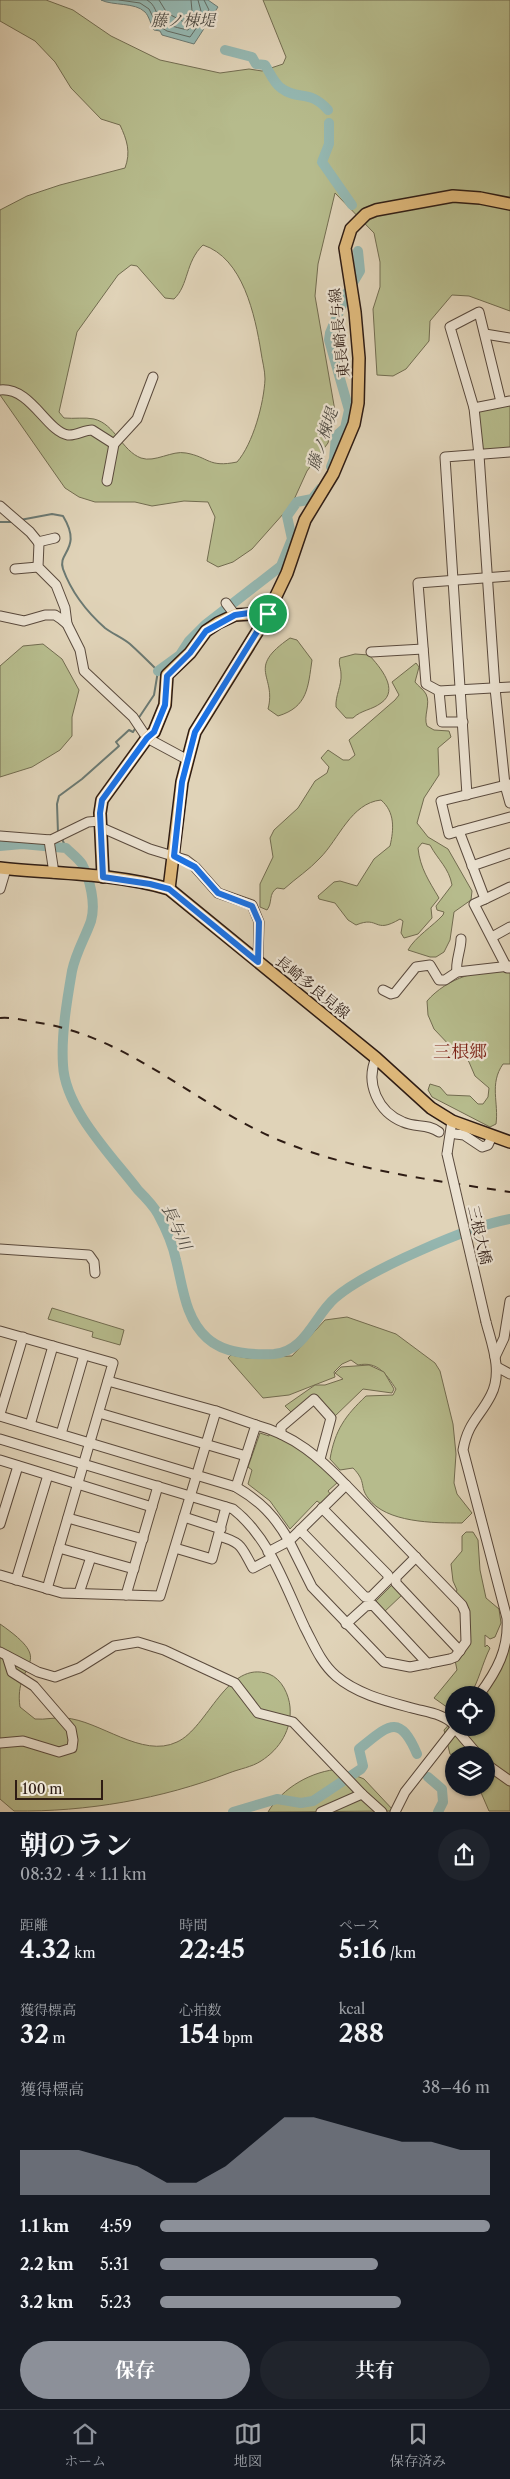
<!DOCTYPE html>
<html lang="ja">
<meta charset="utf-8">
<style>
:root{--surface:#171b24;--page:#20242c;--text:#f1f3f6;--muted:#9ea1a6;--line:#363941;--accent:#8c9099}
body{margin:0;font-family:"Libre Caslon Text","Noto Serif JP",serif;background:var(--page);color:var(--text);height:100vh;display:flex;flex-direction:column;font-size:19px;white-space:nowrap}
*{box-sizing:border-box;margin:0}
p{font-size:16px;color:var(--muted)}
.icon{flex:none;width:28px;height:28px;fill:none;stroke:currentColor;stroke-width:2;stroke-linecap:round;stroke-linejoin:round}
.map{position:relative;height:1812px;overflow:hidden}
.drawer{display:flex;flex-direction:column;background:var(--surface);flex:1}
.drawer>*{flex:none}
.fabs{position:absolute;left:445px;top:1686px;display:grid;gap:10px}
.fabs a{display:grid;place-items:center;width:50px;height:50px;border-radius:50%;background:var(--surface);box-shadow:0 1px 4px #0004;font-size:25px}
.scale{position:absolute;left:15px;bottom:12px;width:88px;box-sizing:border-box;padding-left:5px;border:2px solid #2e1c14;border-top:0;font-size:14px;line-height:18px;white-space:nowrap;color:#2e1c14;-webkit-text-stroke:4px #ebe2d1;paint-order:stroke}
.pin{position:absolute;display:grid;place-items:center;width:42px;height:42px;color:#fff;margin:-21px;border:2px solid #fff;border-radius:50%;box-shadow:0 1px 5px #0007}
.round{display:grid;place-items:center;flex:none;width:52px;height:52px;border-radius:26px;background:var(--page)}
.headline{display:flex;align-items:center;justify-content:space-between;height:85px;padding:0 20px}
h1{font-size:28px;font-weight:700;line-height:38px}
.figures{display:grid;grid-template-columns:repeat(3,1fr);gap:8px;height:85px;padding:5px 20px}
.figures div{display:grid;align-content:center}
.figures b{font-size:25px;font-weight:700}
.figures small{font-size:14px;font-weight:400}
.figures p{font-size:14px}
.chart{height:140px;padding:10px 20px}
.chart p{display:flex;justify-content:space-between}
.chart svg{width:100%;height:90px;margin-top:5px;fill:var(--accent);opacity:.7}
.cta{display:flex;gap:10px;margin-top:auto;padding:10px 20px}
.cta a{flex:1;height:58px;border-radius:30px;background:var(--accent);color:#fff;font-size:20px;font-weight:700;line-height:58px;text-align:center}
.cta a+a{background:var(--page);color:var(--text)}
ul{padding:0 20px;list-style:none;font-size:16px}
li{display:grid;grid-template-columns:80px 60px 1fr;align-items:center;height:38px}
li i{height:12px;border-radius:6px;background:var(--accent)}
.tab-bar{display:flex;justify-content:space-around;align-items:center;height:70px;border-top:1px solid var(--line);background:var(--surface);font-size:14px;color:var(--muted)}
.tab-bar a{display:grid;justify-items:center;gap:2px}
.tab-bar .selected{color:var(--accent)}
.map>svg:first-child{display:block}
.green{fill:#b6bb8c;stroke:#726c50;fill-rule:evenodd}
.water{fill:#94b7b1;stroke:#6b7972}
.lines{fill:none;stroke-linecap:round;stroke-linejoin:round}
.shore{stroke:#616a62;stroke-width:1}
.stream{stroke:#6b7972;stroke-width:2}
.river{stroke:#94b7b1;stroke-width:10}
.minor-casing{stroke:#5a4a3d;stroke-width:11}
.major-casing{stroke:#2e1c14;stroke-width:14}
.minor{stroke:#ebe2d1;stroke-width:9}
.major{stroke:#e0ba7c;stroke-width:11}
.rail{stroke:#2e1c14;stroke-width:2;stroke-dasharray:9 9;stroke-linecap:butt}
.minor-bridge-casing{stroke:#5a4a3d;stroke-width:11;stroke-linecap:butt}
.minor-bridge{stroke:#ebe2d1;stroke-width:9}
.route-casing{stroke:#fff;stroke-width:10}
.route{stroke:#1a73e8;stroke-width:6}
.labels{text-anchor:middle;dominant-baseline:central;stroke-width:4.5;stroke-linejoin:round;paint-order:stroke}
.street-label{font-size:15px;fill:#2e1c14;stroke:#ebe2d1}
.water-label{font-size:16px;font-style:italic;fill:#4d4a43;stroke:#ebe2d1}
.quarter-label{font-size:18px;fill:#7a1f14;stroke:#ebe2d1}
</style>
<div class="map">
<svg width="510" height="1812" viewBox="0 0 510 1812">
<rect width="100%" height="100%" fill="#e0d3b8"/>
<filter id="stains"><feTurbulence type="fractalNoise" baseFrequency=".004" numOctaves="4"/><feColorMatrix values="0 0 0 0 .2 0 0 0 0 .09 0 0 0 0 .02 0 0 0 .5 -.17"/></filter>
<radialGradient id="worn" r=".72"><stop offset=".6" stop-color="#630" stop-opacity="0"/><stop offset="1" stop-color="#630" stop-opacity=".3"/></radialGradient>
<g class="green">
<path d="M0,0H46L73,10L111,36L160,60L220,73L249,69L262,71L283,64L286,57L263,0H510V311L469,296L452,295L430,321L429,341L406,369L393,376L377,375L373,309L380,287V262L374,233L335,193L318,264L315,296L335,411L328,443L307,471L292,504L252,549L233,562L218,567L207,561L215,517L208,502L184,501L152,506L135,502H95L79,497L65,488L0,395V210L27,196L60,185L125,168C131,152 127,140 120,125L101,119L71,88L55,62L35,41L0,21ZM203,245C243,258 255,315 261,352C262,360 265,370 265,379C264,403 253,444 237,462C208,468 209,457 186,453C172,450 155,463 141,458C122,451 115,424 94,419C85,417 74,419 64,418L59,412L77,332L118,275L131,265L137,266L165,298L174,299C189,285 185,262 203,245Z"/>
<path d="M510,405V449L482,450L478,408Z"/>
<path d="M290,638L297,640L312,660C308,687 308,707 278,716L268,709C277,675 245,669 290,638Z"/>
<path d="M43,644L62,659L79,690L72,717V736L60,750L32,767L0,777V666L23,646Z"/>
<path d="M355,654L369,655C380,667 400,690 381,703C372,710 361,710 353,718H346L336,707C335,696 342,685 341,674C341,668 338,664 340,658Z"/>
<path d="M416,663L419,667L415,682C418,686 424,690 426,694C431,704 423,716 427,726L434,730L449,731L451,737L438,748L439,775L424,798L417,823L428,837L448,849L472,891L471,900L454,912L450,940L444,952L436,957H430L408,950C415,937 433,926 443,915L444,912L437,910L436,906L452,885C449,868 438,860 430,845L422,843L418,848C420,868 429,881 439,898L431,908L432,918L418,934L404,938L401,933L403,921L400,919C373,935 380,915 356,925L348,920L335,903L319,899L318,896L334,882L340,881L357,886L374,859L390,846C394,829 395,812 381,800C351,803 339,839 320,858C309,870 296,878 284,889L277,888C268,894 273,902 267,910L260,907V884L273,857L270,838L274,830L298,808L315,781L327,773L329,767L321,758L328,750L343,760H349L355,755L349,740L395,700L399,695L392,682Z"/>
<path d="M510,971V1064H503C489,1084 499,1103 496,1124L490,1127L432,1097L428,1090L430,1084L440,1087L447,1095L470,1096L478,1104H483L488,1097L489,1088L475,1076L469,1062L462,1052L453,1049L434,1029L428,1015L427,1001C447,978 480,968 510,971Z"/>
<path d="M52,1308L124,1330L120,1345L92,1337L93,1332L48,1319Z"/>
<path d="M347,1317L396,1334L435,1363L440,1371L453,1424L456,1454L454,1483L457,1494L472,1513L462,1523C434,1523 386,1523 368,1498C359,1486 367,1482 353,1468L340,1470L330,1459C335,1430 345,1416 366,1396L393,1395L396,1389C386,1374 378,1361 358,1365L351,1360L342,1364L334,1372L335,1377L289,1395L263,1398L228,1358L231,1355L247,1358L292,1356L325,1320Z"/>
<path d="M369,1365L384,1372L394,1389L392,1393L363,1389L334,1417L315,1396L293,1414L285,1406L315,1385H325L343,1379L335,1373L341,1367Z"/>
<path d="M270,1432L305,1452L338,1482L328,1491L331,1495L321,1504L317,1501L290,1529L270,1501L248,1484L252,1470L248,1467L260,1433L269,1436Z"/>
<path d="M466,1532H473L478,1540L480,1570L486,1598L499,1609L501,1623L495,1637L490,1639L485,1635V1647L487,1645L490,1648C482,1664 479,1681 470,1695H454V1710H451L434,1698L457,1670L455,1660L459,1655L467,1614L455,1594L457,1590L453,1581L451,1564L462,1551V1536Z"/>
<path d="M393,1584L403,1594L383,1613L374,1603Z"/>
<path d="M0,1624C59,1665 13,1660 20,1707L35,1719C45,1720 55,1717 65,1718C99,1720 142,1759 177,1742C208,1728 227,1659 269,1674C282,1679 289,1695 290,1707C292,1729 280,1749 261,1761C252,1767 239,1769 229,1773C162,1799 86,1812 14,1811L0,1799Z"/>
<path d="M510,1646V1811H489L479,1788H486V1755H454V1757L450,1754L444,1730L454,1719V1728H486V1695H473Z"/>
<path d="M340,1769L364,1779L394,1811L268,1812C283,1787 312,1771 340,1769Z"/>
</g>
<path class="water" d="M101,0H208L218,7L194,44L162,35L160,31L154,30C151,25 149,16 145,12C135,2 113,6 101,0Z"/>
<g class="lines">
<g class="shore">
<path d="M119,0L140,3L149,9L157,25L167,31L190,37L209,10L204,0"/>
<path d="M147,0C156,5 155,13 161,20C168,26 179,28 188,30L201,11L198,0"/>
<path d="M159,0L167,13L184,22L192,11L191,0"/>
</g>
<g class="stream">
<path d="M20,520L52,514L63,516C83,549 57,552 63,569C71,591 87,612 105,628C113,634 123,638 130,644C140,653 149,662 158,671L154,695L138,719"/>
<path d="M0,522H13"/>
<path d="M58,833L57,804L59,796L82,779L119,746L116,742L129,730L133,732L136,727"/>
<path d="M62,839L66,848"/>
</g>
<g class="river">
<path d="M225,50L252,57L256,64L265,65C270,73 274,83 281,88C298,101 310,89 328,110"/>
<path d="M329,123V144L322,162L352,205"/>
<path d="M354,281L360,271L358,251"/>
<path d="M331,467L334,459L336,436L345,428L349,410L329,340L330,333L347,293"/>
<path d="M158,671L180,655L189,641L205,625L281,566L292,539L287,516L297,502L312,499L320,489"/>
<path d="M0,846L22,844L66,848C71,853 78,858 82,864C90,879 96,904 91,921C85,938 76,952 72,971C67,1000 61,1035 63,1065C65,1109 112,1156 138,1190C145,1197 153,1205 158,1214C165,1227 173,1245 176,1260C183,1287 185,1318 207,1338C224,1354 252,1355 274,1354C306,1351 314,1316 335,1298C366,1271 470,1226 510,1219"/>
<path d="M428,1777L442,1789L443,1802L438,1812"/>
<path d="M233,1812L277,1799L301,1803L313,1801L361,1769L363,1766L359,1749C388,1726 399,1712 417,1754"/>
</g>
<g class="minor-casing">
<g id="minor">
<path d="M485,334L510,338"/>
<path d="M0,390C31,387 46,431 68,435C76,436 84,430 92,430L114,444"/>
<path d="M501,402L479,312L450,327L474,408L479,455L495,688L505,785L510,803"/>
<path d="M474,408L510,401"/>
<path d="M107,481L114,444L137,419L153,377"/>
<path d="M0,506L30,532L39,543L38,567L56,585L65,608L67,624"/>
<path d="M38,542L55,538"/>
<path d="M15,569L38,567"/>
<path d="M510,576L418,583L426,684L439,691L510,687"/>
<path d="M226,603L235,615"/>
<path d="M0,616L24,621L45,615H55L61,619L67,624L80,650L84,671L133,717L147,738L186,759"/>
<path d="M371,652L423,649"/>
<path d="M439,691L442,722H463"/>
<path d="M510,784L441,801L449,834L459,831L485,899L474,904L507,968H510"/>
<path d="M467,795L445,457L510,452"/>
<path d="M100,827L150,849L186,860L195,867L218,893L252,905L259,922L258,962"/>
<path d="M459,831L510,817"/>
<path d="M0,836L51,840L88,822L100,821"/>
<path d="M49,840L54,873"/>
<path d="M472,866L510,853"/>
<path d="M0,889L6,869"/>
<path d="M485,899L510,887"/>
<path d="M492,937L510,927"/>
<path d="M457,972C455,962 461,950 461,939"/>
<path d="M383,990L391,994L395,993L416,967L430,965L439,980H445L457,972L510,966"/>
<path d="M376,1058C365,1083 378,1112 403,1122C416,1128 427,1123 439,1132"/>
<path d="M456,1134L464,1135L482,1147L488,1145L492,1136"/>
<path d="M447,1154L452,1121"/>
<path d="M0,1249L89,1255L94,1262L95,1273"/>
<path d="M0,1331L113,1363L47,1589"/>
<path d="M495,1357L504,1338L510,1301"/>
<path d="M497,1367L510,1374"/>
<path d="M216,1411L256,1425L236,1487"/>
<path d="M99,1413L246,1456"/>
<path d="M0,1414L23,1337"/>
<path d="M0,1416L236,1487C260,1501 275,1516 289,1541L268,1552"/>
<path d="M30,1425L53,1346"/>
<path d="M256,1425C294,1435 320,1458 346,1485"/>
<path d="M61,1434L84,1355"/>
<path d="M281,1434V1427L314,1399L331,1418L320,1459"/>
<path d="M0,1439L233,1509C270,1538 285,1586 305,1628C314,1645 321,1663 336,1676C357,1694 386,1701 412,1708C426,1712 445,1714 454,1725"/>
<path d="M0,1460L152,1507"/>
<path d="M346,1485L462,1605L465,1612L466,1642L455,1657L450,1659L410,1667L384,1662L312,1587L289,1541Z"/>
<path d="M184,1517L221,1529"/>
<path d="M68,1518L143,1539"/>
<path d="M0,1524L18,1466"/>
<path d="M300,1530L365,1597H371L388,1580V1575L322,1508"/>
<path d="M219,1536C243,1543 241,1547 253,1568L272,1558"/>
<path d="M59,1548L134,1569"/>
<path d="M175,1548L212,1559L226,1507"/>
<path d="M416,1557L396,1577V1583L460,1651"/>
<path d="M0,1575L62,1593L160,1596L216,1411L108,1381"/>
<path d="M16,1580L48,1475"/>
<path d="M79,1593L91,1557"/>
<path d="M126,1595L158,1486"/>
<path d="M346,1624L366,1606L373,1605L428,1664"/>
<path d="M0,1652L38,1672L55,1677L79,1668L114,1646L138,1642L164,1650L235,1683L258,1713L293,1722L362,1794L382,1812"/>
<path d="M479,1695C497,1671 509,1649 507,1618L463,1450C468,1422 480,1417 491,1395C503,1372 492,1345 486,1322"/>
<path d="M455,1728L478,1755"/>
<path d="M0,1743L23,1741L59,1752L72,1748L73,1740L71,1729L34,1686L12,1672L7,1656"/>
<path d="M486,1764L510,1781"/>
<path d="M321,1812L362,1794"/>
<path d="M395,1812L405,1792L455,1728"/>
</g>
</g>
<g class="major-casing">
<g id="major">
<path d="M0,868C56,874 115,873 169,889L376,1058L431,1108L452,1121L510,1142"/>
<path d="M103,877L100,813L102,800L147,738L154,732L165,705L167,675L190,653L206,631L218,623L235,615L268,613"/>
<path d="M169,889L182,782L195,732L264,621L287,573L305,520L333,474L354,424L358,403L359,358L355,312L345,248L351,229L366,214L376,210L453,196L480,198L510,204"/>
</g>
</g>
<use href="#minor" class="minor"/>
<use href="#major" class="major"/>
<path class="rail" d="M0,1018C11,1017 23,1020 34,1022C128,1035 196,1106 281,1141C354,1171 433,1180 510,1192"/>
<g class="minor-bridge-casing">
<path id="minor-bridge" d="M447,1154L486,1322"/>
</g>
<use href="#minor-bridge" class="minor-bridge"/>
</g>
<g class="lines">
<g class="route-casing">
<path id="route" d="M249,613L268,614L195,732L182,782L174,856L195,867L218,893L252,906L259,922L258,962L169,889L150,884L103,877L100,813L102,800L147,738L154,732L165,705L167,676L190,653L206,631L235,615Z"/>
</g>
<use href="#route" class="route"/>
</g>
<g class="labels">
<g class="street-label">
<text transform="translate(339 333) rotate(-96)">東長崎長与線</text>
<text transform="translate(313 987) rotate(39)">長崎多良見線</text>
<text transform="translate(480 1235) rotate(77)">三根大橋</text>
</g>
<g class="water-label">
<text x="183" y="20">藤ノ棟堤</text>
<text transform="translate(322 439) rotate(-72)">藤ノ棟堤</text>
<text transform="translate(177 1227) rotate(65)">長与川</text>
</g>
<g class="quarter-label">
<text x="460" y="1052">三根郷</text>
</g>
</g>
<rect width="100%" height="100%" filter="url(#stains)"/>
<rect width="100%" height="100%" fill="url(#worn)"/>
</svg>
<div class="fabs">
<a><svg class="icon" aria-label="locate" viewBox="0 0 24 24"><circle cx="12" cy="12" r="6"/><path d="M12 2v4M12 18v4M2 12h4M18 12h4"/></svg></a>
<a><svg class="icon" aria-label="layers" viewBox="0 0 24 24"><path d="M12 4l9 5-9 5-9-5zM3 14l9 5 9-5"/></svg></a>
</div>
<div class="scale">100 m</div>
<div class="pin" style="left:268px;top:614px;background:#1e9e55"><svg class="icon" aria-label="arrive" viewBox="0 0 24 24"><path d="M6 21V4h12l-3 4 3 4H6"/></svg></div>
</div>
<section class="drawer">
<div class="headline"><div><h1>朝のラン</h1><p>08:32 · 4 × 1.1 km</p></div><a class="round"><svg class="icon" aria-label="share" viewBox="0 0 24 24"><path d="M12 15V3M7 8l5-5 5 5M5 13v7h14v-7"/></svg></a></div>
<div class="figures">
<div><p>距離</p><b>4.32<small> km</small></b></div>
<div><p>時間</p><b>22:45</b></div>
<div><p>ペース</p><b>5:16<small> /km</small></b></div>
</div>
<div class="figures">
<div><p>獲得標高</p><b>32<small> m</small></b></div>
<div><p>心拍数</p><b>154<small> bpm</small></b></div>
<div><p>kcal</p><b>288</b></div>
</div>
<div class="chart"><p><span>獲得標高</span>38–46 m</p>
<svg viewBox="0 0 160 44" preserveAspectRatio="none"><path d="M0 44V22L10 22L20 22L30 26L40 30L50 38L60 38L70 30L80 18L90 6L100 6L110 10L120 14L130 18L140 18L150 22L160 22V44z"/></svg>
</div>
<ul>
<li><b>1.1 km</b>4:59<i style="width:100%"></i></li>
<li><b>2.2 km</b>5:31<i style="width:66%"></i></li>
<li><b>3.2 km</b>5:23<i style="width:73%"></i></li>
</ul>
<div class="cta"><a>保存</a><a>共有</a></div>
</section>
<nav class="tab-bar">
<a class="selected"><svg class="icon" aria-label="home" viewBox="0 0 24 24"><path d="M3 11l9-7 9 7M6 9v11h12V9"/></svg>ホーム</a>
<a><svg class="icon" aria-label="map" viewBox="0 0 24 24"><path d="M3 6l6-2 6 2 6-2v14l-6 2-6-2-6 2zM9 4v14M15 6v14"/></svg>地図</a>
<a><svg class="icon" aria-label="saved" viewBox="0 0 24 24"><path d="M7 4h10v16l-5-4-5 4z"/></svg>保存済み</a>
</nav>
